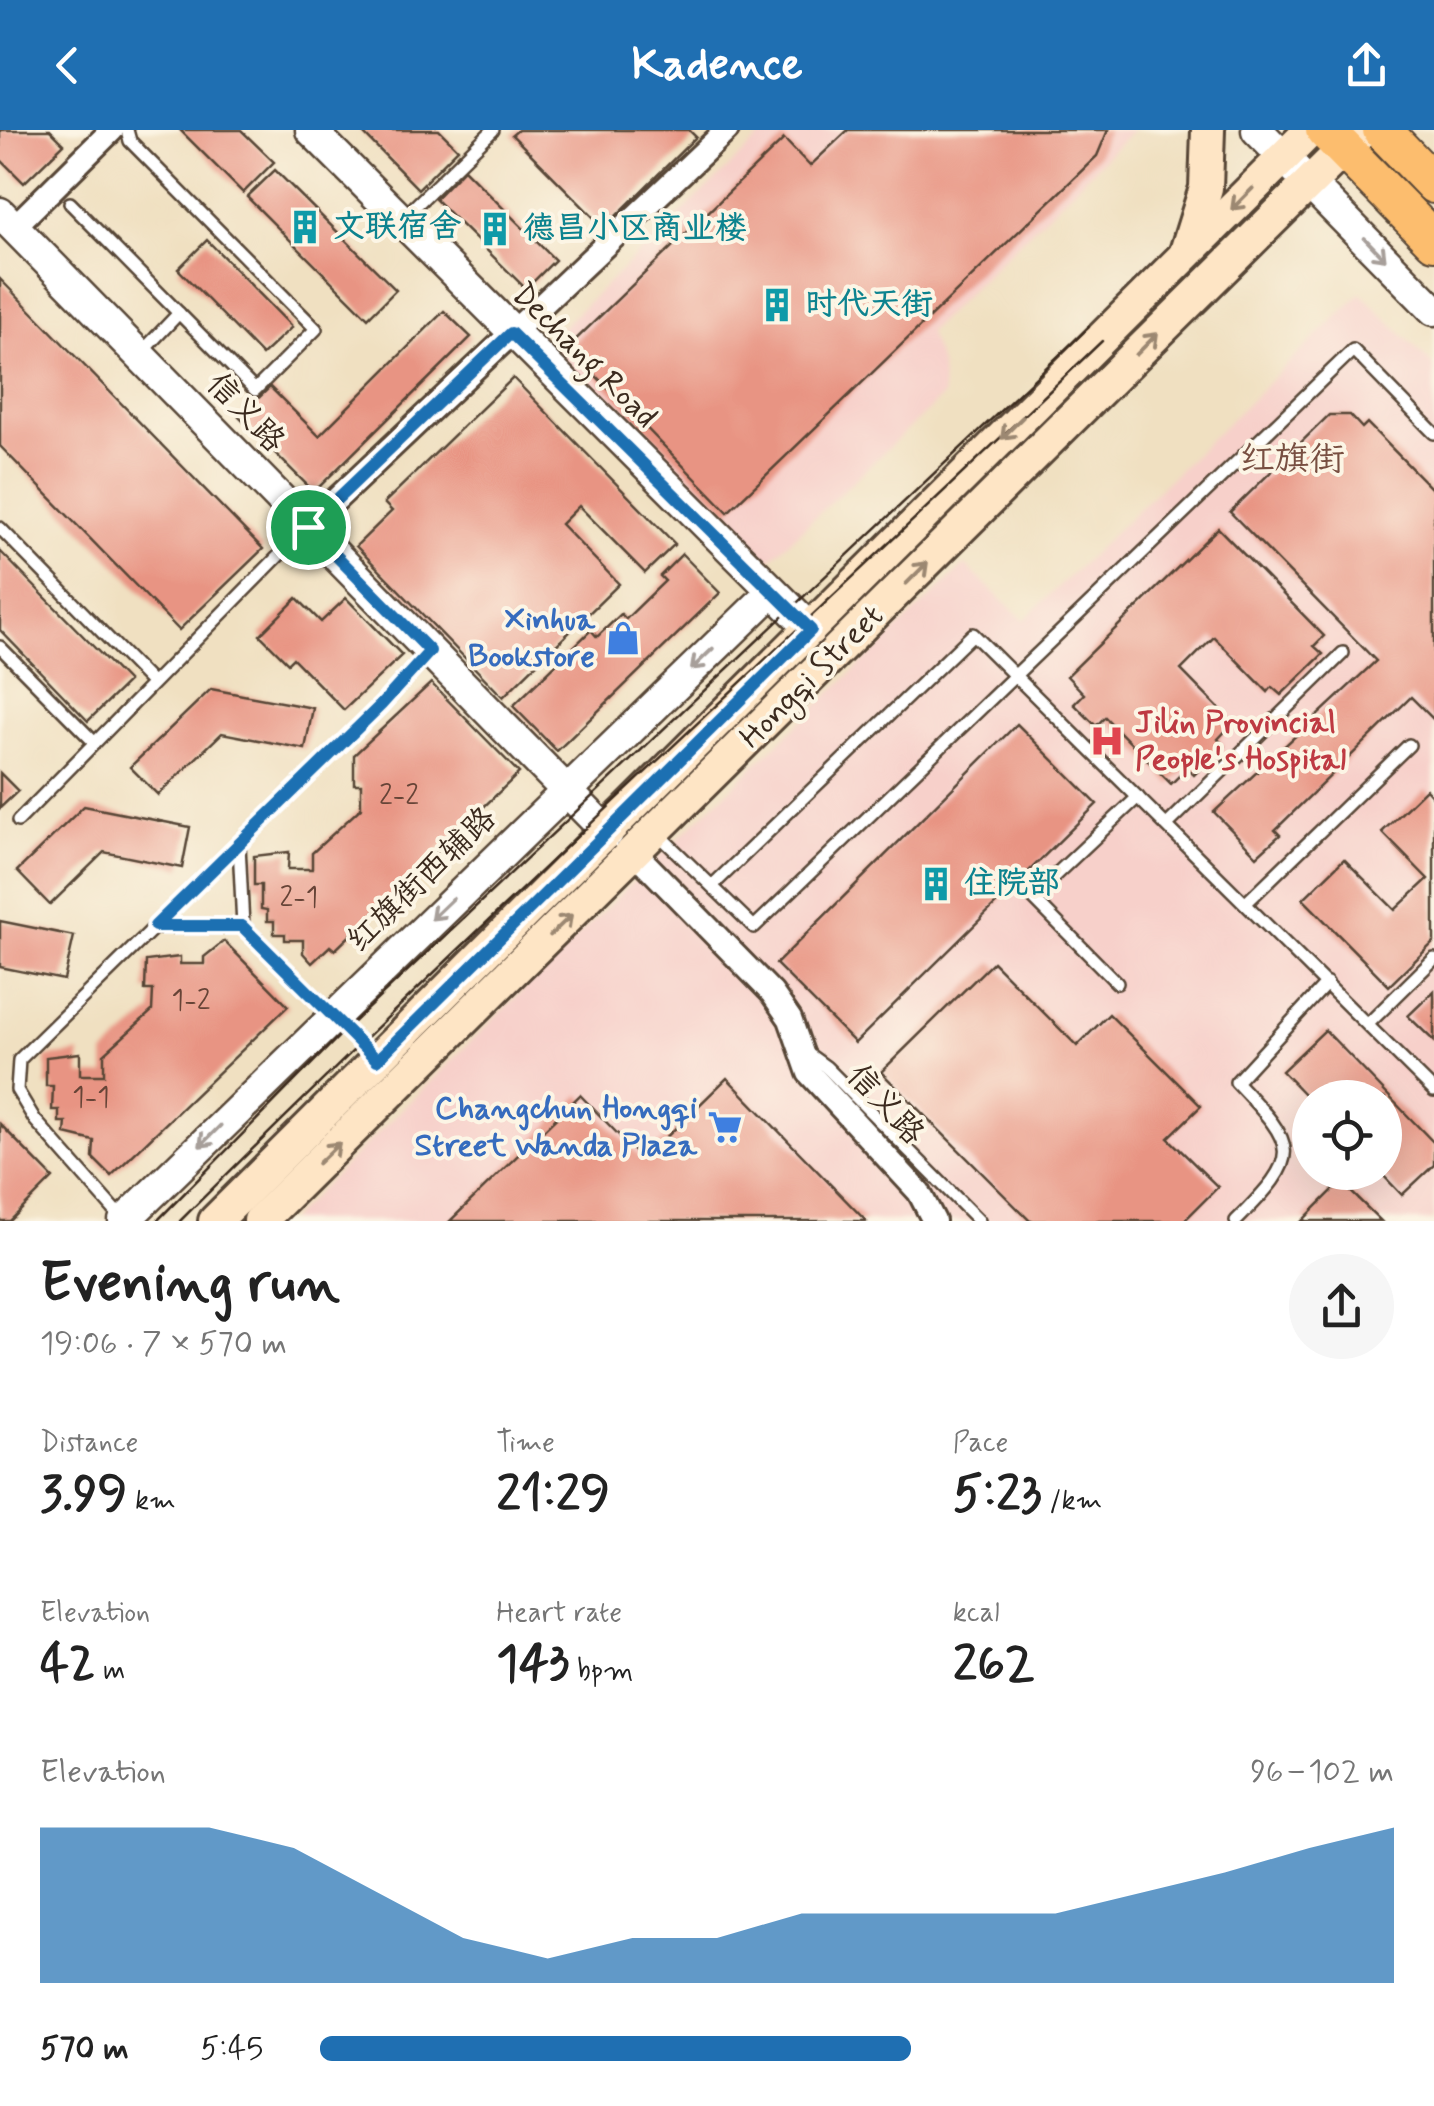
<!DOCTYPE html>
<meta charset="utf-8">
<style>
:root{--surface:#fff;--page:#f6f6f6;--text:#222;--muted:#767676;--accent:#1f6fb2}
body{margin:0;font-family:Mynerve,"LXGW WenKai TC",sans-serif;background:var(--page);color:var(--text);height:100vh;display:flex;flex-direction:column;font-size:38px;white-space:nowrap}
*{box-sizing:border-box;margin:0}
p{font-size:32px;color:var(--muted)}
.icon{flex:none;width:55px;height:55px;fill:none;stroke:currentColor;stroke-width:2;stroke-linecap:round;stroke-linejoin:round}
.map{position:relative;height:1091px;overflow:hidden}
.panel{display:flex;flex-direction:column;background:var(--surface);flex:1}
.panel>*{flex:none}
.fabs{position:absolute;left:1292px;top:950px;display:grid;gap:20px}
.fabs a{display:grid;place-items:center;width:110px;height:110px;border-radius:50%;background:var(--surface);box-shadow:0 10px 40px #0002;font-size:50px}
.pin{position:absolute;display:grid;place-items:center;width:85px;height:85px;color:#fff;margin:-42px;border:5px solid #fff;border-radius:50%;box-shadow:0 2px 10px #0007}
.round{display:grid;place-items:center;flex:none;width:105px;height:105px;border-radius:52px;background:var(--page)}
.summary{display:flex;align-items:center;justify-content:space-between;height:170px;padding:0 40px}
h1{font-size:55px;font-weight:700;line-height:75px}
.stats{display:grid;grid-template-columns:repeat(3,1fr);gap:15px;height:170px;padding:10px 40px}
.stats div{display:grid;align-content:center}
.stats b{font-size:50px;font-weight:700}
.stats small{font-size:28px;font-weight:400}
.stats p{font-size:28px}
.chart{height:280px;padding:20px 40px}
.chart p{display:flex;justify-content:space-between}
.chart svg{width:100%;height:180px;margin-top:10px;fill:var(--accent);opacity:.7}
ul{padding:0 40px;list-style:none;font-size:32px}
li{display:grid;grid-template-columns:160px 120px 1fr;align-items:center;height:75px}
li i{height:25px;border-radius:12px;background:var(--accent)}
header{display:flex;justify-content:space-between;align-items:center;height:130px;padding:0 40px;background:var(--accent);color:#fff;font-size:45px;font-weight:700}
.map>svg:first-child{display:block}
.built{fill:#f7d0ca;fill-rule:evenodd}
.building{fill:#e89483}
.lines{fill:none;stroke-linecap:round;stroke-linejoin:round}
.service-casing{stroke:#564536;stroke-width:16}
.minor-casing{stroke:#564536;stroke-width:28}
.tertiary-casing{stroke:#564536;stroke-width:35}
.secondary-casing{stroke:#564536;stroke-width:38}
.primary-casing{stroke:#564536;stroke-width:42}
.service{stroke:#fff;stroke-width:11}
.minor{stroke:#fff;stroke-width:22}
.tertiary{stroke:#fff;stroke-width:30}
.secondary{stroke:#fee5c5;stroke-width:32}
.primary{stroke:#fcbd6e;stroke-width:38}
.tram{stroke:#3b2a1e;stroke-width:2.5}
.oneway{stroke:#9c8872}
.oneway2{stroke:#a79f9a}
.route-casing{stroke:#fff;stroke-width:20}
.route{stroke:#1f6fb2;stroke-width:12}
.labels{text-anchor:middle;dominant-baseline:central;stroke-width:8;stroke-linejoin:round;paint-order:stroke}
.number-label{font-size:28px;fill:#664437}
.culture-label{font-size:32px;font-weight:bold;fill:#0d838f;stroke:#fcf5e5;text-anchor:start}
.street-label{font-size:32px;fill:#3b2a1e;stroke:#fcf5e5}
.shop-label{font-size:32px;font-weight:bold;fill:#366cbe;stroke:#fcf5e5;text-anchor:end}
.health-label{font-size:32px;font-weight:bold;fill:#be3a42;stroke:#fcf5e5;text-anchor:start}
.neighbourhood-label{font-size:35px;fill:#784f41;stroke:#fcf5e5}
</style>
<header><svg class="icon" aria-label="back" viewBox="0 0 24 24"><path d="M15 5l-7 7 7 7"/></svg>Kadence<svg class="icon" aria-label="share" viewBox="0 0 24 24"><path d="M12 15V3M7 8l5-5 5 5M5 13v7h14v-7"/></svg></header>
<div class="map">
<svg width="1434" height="1091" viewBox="0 0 1434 1091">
<rect width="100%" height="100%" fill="#fcf5e5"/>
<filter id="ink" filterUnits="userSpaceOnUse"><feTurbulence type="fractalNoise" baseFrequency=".01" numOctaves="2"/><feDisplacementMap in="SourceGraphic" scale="20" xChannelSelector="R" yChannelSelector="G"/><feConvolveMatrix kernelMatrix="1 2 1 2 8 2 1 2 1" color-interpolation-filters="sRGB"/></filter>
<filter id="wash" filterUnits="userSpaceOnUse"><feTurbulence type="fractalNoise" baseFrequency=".0048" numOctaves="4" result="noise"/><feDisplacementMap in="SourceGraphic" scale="40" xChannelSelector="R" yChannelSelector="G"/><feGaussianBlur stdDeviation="2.25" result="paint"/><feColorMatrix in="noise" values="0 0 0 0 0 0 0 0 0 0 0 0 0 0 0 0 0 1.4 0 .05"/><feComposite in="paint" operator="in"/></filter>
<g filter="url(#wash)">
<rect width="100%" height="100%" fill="#f0e0c1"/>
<g class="built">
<path d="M768,0H1133L928,202L941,237L943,266L762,437L541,217Z"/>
<path d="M1361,163L1434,236V1087L1430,1091H288L653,732L965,435L1024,490ZM1310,968H1385V1042H1310Z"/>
</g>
<g id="blocks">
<g class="building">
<path d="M0,0H50L64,14L24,53L0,29Z"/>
<path d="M180,0H241L274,32L243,63Z"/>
<path d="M360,0H439L458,19L418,59Z"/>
<path d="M518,0H689L696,7L604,98L512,5Z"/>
<path d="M848,0H1108L1097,26L728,382L568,217L784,9L810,36Z"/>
<path d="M464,39L555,130L526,159L435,69Z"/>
<path d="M275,40L396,160L368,188L247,67Z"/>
<path d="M207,110L292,197L262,225L178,139Z"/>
<path d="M0,149L263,419L179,500L0,316Z"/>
<path d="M444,181L471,207L314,362L239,287L270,257L319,306Z"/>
<path d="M513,248L675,414L645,443L579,376L561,394L619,454L503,567L356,416L392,381L384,373Z"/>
<path d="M1329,285H1350L1362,298L1367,293L1434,361V590L1411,567L1275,700L1280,705L1257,726L1214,682L1376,531L1230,382Z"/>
<path d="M1218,398L1324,506L1314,516L1323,524L1281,565L1272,557L1268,562L1214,507L1181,540L1233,593L1218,609L1224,616L1194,645L1187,638L1171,654L1105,587L1096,596L1074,574L1084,564L1067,546Z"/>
<path d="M0,421L128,552L88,591L0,500Z"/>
<path d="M682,424L720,463L557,621L513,576L591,500L597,507L621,484L626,489L665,451L660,446Z"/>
<path d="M297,468L321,492L346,468L402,525L344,580L293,528L288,533L260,505Z"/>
<path d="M431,553L519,643L335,820L330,816L312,833L303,823V810H285V804H274V791H267V780L261,779V755H254V726L289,722L288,739H312V723L361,678V654H354V625Z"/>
<path d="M211,559L313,578L305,619L222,603L158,665L130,637Z"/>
<path d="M1017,594L1097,674L855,913L776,834Z"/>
<path d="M0,643L18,661L0,678Z"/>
<path d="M1426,659L1434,668V812L1389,856L1303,769L1344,729L1395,780L1428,749L1382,702Z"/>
<path d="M84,676L190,697L182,738L104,722L50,775L17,741Z"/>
<path d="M0,791L74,806L64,850L0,837Z"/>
<path d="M224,811L288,876L111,1046L93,1028L94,1011L65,1004L66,992H59V980H52L53,956H46V927L80,923V945H104V924L152,881L153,860H145L146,831L180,827V834H204V827Z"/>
<path d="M993,832L1077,916L1109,884L1201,976L1168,1008L1218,1057L1184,1091H1030L881,942Z"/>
<path d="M1434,861V911L1408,886Z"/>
<path d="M1325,900L1434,1013V1035L1402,1065L1380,1042H1385V968H1308L1282,941Z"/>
<path d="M727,948L866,1091H450L580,965L643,1030Z"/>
<path d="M0,994L53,1048L10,1091H0Z"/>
<path d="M1341,1052L1381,1091H1302Z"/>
</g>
</g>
</g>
<g filter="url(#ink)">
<use href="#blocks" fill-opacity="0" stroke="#564536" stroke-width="2.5"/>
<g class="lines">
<g class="service-casing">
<g id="service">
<path d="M70,73L255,260L316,199L130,11L127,0"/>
<path d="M403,88L493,0"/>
<path d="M140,224L179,183"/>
<path d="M0,398L152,553"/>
<path d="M0,517L94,612"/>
<path d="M18,691L306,398"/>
<path d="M1167,695L1343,523"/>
<path d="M656,702L754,797L1353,220L1434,303"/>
<path d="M239,715L243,796"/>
<path d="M712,756L973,504L1434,961"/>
<path d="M1246,773L1409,615"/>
<path d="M155,797L243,796L374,927"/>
<path d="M1117,853L1032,767L1138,667"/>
<path d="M1368,894L1434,829"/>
<path d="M804,921L826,937L979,1091"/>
<path d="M124,1091L35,990L17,960L19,930L381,575L427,524"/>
<path d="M1236,1091C1302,1025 1299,1018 1236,952L1327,853"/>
</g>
</g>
<g class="minor-casing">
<g id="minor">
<path d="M14,97L112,0"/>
<path d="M307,397L727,0"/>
<path d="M635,723L772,863L790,889L809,943L919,1062L934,1091"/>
</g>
</g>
<g class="tertiary-casing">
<g id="tertiary">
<path d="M311,0L811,499"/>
<path d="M1257,0L1434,180"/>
<path d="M0,83L608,703"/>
<path d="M124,1091L772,462"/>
</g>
</g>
<g class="secondary-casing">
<g id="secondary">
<path d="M1186,122L1206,58L1208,0"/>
<path d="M215,1091L1311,0"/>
<path d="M260,1091L1363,0"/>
</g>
</g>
<g class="primary-casing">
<g id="primary">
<path d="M1325,0L1434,111"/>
<path d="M1382,0L1434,54"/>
</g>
</g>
<use href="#service" class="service"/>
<use href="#minor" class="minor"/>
<use href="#tertiary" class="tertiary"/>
<use href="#secondary" class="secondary"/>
<use href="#primary" class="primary"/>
<g class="tram">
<path d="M157,1091L346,899L1089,197"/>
<path d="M180,1091C481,790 795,505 1102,211"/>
</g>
</g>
<defs><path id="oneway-shaft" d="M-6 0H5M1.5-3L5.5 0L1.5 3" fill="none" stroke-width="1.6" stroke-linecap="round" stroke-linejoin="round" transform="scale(2.5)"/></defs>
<g class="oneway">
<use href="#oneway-shaft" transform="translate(1242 69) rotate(135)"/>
<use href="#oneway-shaft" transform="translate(1147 214) rotate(-45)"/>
<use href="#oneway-shaft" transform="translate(1012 298) rotate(135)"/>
<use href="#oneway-shaft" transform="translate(917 443) rotate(-45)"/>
<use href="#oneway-shaft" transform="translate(561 795) rotate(-44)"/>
<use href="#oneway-shaft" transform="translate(329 1023) rotate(-44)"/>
</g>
<g class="oneway2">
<use href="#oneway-shaft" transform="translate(1375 119) rotate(46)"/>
<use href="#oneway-shaft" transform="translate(702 529) rotate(136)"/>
<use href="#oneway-shaft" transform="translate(442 779) rotate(136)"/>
<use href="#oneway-shaft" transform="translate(210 1006) rotate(135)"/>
</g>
</g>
<g class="lines" filter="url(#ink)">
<g class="route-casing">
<path id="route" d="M511,203L811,500L377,930L242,796H155L381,575L430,521L308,397Z"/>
</g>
<use href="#route" class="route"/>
</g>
<defs>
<g id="building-bare" transform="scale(2.7)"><path d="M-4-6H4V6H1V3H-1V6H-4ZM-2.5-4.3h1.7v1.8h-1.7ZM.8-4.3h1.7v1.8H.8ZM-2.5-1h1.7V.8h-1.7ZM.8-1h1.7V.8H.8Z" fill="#0f9aa8" stroke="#fcf5e5" stroke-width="2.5" paint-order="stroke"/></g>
<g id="shop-bare" transform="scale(2.7)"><path d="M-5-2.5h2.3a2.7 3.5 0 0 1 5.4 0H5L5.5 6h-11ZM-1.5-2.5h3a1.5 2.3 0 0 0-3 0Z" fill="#3f7fe0" stroke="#fcf5e5" stroke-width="2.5" paint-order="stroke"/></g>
<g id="hospital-bare" transform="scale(2.7)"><path d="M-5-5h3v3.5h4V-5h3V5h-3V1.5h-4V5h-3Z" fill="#e0444e" stroke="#fcf5e5" stroke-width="2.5" paint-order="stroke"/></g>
<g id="supermarket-bare" transform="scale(2.7)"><path d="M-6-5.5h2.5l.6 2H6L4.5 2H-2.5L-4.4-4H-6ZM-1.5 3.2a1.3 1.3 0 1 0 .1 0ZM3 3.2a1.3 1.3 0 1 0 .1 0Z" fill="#3f7fe0" stroke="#fcf5e5" stroke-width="2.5" paint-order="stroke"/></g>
</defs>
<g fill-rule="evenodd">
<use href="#building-bare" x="305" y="97"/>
<use href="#building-bare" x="495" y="99"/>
<use href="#building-bare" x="777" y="175"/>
<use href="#shop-bare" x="623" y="508"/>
<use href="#hospital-bare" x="1107" y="611"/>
<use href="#building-bare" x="936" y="754"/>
<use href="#supermarket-bare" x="725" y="997"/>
</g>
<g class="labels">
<g class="number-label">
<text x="399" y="666">2-2</text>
<text x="299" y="768">2-1</text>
<text x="191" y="871">1-2</text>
<text x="91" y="968">1-1</text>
</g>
<g class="culture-label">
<text x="333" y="97">文联宿舍</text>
<text x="523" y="99">德昌小区商业楼</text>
<text x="805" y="175">时代天街</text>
<text x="964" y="754">住院部</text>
</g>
<g class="street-label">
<text transform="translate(584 226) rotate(45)">Dechang Road</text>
<text transform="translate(245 283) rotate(46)">信义路</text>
<text transform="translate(812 547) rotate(-45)">Hongqi Street</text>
<text transform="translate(422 750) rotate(-44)">红旗街西辅路</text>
<text transform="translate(885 975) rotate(47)">信义路</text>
</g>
<g class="shop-label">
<text x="595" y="490">Xinhua<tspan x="595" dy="37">Bookstore</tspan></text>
<text x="697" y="979">Changchun Hongqi<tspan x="697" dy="37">Street Wanda Plaza</tspan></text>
</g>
<g class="health-label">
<text x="1135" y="593">Jilin Provincial<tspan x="1135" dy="37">People's Hospital</tspan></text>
</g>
<g class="neighbourhood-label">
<text x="1292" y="330">红旗街</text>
</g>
</g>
</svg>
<div class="fabs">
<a><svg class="icon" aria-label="locate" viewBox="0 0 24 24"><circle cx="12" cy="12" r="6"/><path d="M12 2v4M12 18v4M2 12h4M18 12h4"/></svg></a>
</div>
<div class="pin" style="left:308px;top:397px;background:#1e9e55"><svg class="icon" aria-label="arrive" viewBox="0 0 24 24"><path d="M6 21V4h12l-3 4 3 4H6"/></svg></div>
</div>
<section class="panel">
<div class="summary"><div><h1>Evening run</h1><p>19:06 · 7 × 570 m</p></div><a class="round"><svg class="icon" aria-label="share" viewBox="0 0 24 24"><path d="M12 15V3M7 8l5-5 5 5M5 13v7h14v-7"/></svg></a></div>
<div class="stats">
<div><p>Distance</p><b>3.99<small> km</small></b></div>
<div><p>Time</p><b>21:29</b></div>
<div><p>Pace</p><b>5:23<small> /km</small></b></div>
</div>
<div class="stats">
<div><p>Elevation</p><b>42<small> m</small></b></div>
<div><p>Heart rate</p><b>143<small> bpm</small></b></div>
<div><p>kcal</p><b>262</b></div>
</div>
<div class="chart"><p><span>Elevation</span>96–102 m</p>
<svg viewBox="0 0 160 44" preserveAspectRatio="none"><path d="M0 44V6L10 6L20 6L30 11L40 22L50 33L60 38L70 33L80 33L90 27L100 27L110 27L120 27L130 22L140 17L150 11L160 6V44z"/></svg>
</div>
<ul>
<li><b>570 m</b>5:45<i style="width:55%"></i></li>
</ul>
</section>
